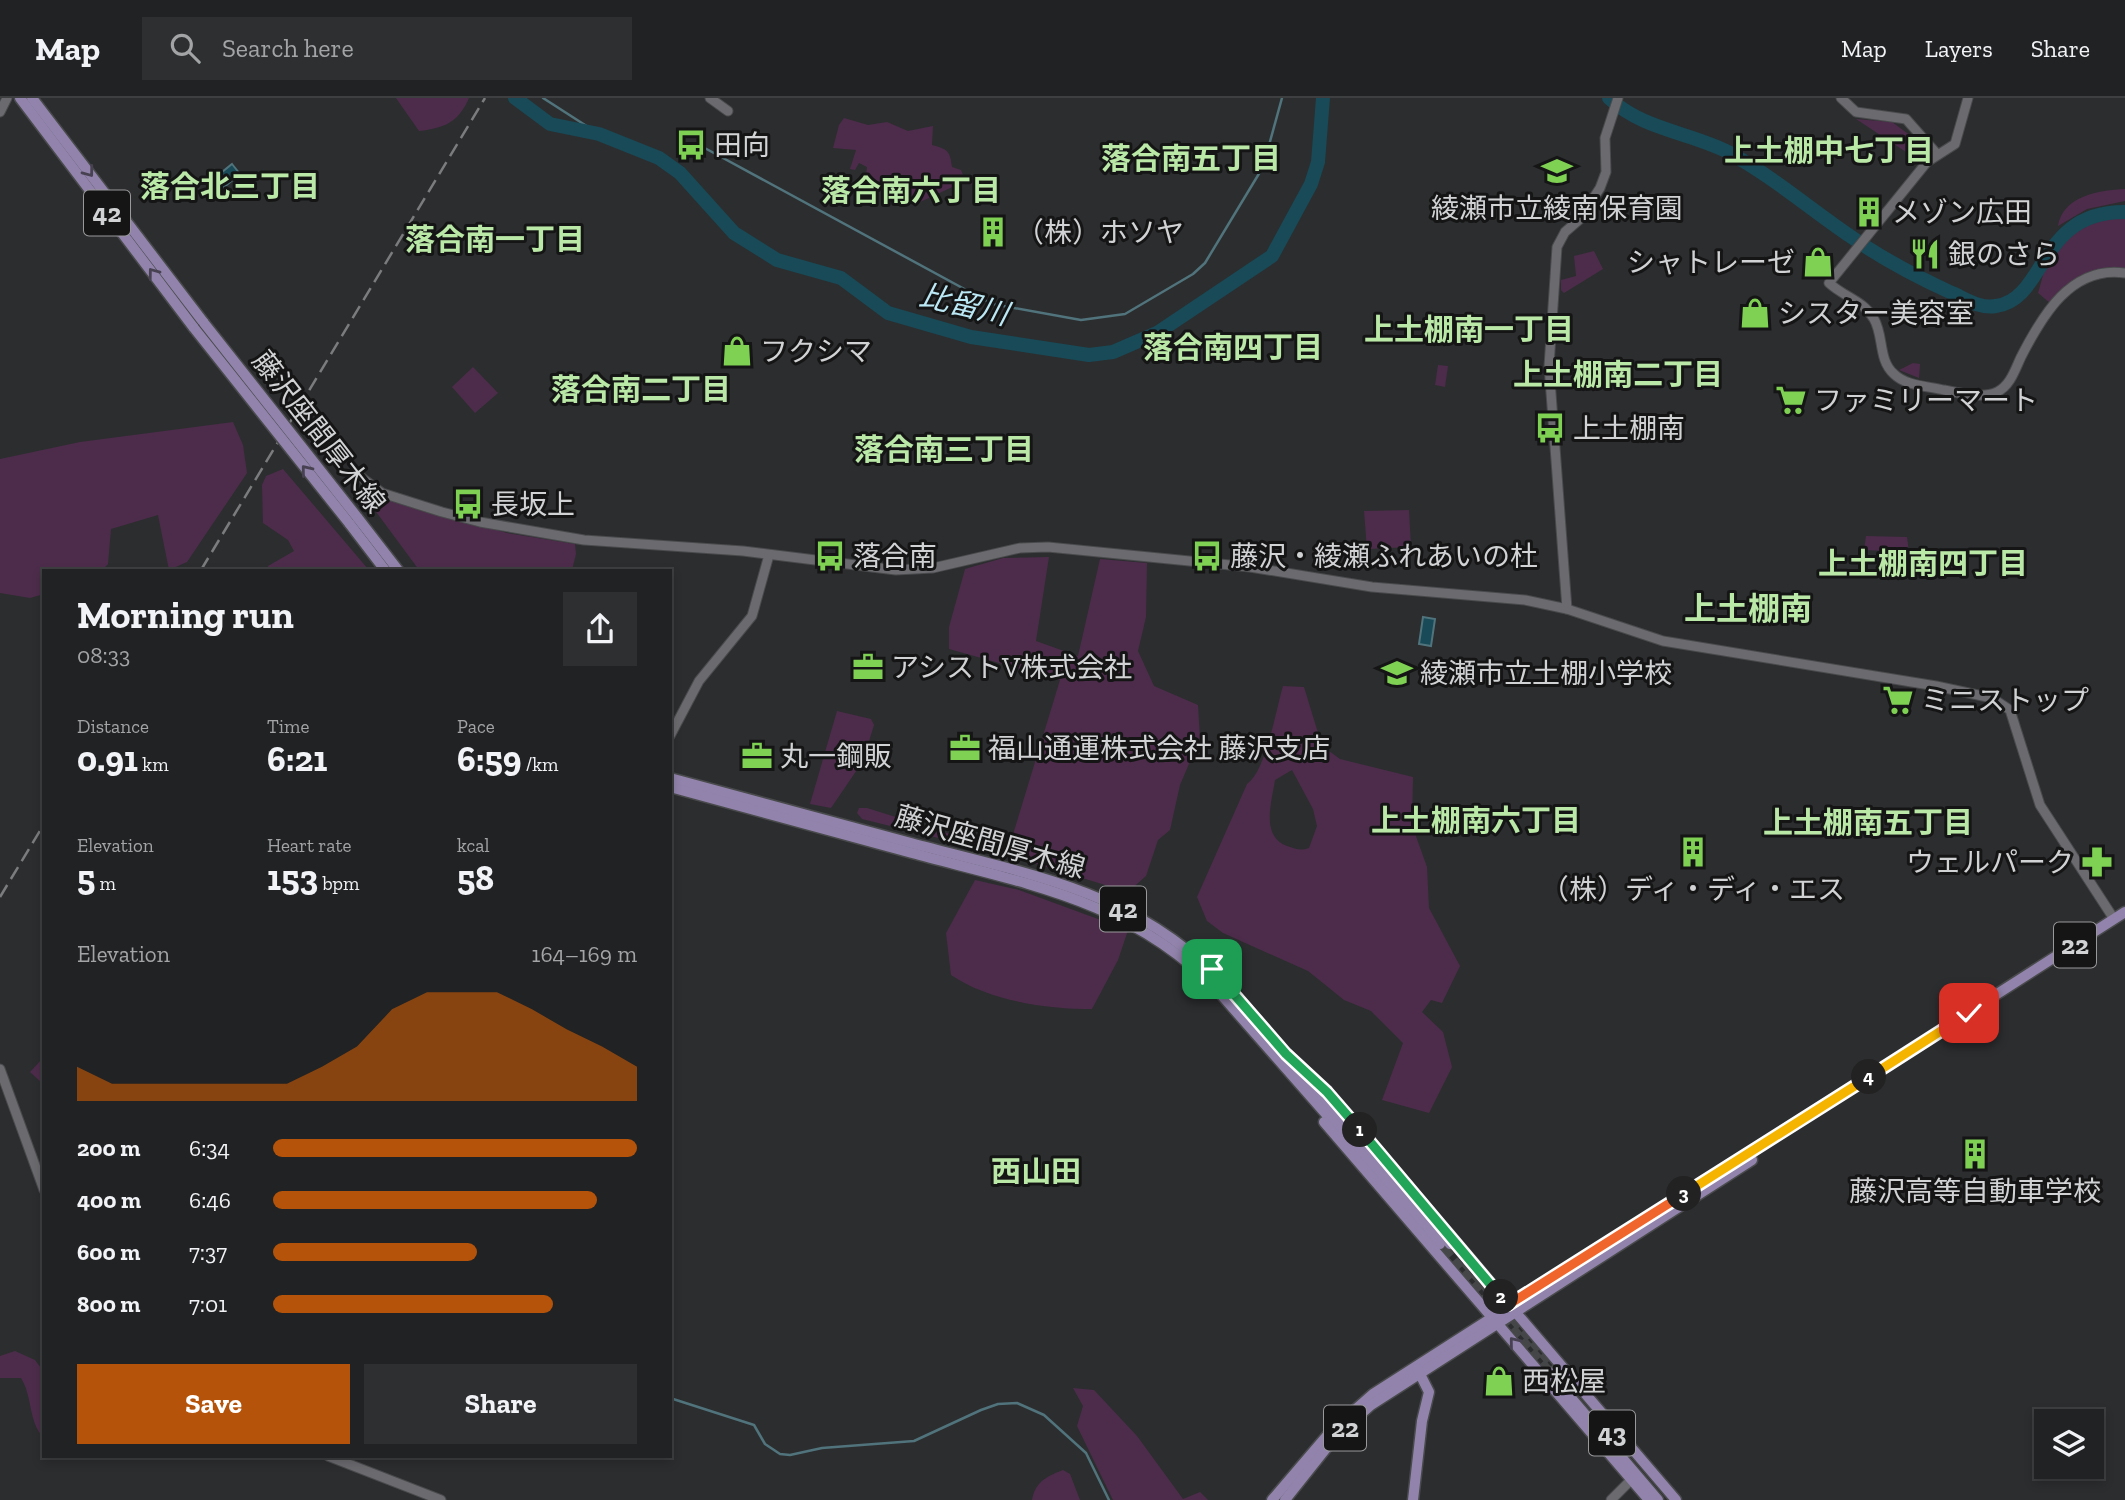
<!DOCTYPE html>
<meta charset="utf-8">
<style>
:root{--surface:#212223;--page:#2d2f30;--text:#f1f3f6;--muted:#a2a4a6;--line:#3e3f41;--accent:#b45309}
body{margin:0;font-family:"Zilla Slab","Noto Sans JP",serif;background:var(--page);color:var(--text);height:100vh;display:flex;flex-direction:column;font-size:26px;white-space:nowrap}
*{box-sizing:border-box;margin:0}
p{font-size:23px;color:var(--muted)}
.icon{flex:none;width:38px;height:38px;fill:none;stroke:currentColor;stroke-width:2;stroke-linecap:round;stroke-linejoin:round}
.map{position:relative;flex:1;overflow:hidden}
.side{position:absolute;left:42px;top:471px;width:630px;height:889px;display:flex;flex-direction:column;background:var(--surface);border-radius:0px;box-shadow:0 4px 10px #0003,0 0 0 2px var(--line)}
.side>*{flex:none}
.buttons{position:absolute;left:2034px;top:1311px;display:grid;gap:14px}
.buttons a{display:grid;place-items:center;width:70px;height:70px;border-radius:0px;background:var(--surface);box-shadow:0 4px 10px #0003,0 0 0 2px var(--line);font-size:35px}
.pin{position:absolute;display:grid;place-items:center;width:60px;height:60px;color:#fff;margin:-30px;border-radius:14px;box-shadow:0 4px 10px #0006}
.km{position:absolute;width:35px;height:35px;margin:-18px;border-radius:50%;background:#222;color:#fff;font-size:19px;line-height:35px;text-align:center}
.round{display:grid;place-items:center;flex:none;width:74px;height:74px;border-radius:0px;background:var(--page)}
.headline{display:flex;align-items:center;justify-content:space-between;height:119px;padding:0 35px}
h1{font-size:38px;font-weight:700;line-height:52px}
.metrics{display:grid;grid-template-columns:repeat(3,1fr);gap:10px;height:119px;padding:7px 35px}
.metrics div{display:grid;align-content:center}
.metrics b{font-size:35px;font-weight:700}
.metrics small{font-size:19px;font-weight:400}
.metrics p{font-size:19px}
.chart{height:196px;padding:14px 35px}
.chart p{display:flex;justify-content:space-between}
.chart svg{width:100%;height:126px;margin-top:7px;fill:var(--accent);opacity:.7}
.cta{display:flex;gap:14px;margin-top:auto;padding:14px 35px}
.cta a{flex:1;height:80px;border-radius:0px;background:var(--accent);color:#fff;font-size:28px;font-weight:700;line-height:80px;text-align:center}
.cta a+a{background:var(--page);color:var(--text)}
ul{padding:0 35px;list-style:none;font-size:23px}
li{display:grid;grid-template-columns:112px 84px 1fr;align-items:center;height:52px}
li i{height:18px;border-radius:9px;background:var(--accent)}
header{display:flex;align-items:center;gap:42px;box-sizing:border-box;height:98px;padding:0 35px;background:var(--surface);border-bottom:2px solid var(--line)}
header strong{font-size:33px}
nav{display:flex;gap:38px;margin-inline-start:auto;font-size:24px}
.search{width:490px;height:63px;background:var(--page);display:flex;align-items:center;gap:18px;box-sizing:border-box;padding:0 24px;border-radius:0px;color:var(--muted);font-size:26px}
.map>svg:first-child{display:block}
.green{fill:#4c2c4a;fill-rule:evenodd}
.water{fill:#184a57;stroke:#50737c;stroke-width:2}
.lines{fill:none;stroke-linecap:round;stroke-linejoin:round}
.stream{stroke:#50737c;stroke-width:2.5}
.river{stroke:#184a57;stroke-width:14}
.major-tunnel{stroke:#454648;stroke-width:10;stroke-dasharray:10 5;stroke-linecap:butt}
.minor-casing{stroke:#494a4c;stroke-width:11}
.major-casing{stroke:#494a4c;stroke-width:13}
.minor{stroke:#6b6b6f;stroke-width:9}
.major{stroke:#9183ab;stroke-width:10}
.rail{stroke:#7b7c7e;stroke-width:2.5;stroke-dasharray:14 7;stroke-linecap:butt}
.major-bridge-casing{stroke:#494a4c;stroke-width:13;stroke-linecap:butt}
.major-bridge{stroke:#9183ab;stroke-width:10}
.oneway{stroke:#474152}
.split-1-casing{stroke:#fff;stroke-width:14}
.split-2-casing{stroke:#fff;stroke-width:14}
.split-3-casing{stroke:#fff;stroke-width:14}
.split-4-casing{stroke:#fff;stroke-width:14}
.split-5-casing{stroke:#fff;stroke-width:14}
.split-1{stroke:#22a559;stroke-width:9}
.split-2{stroke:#22a559;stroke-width:9}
.split-3{stroke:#f0652b;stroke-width:9}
.split-4{stroke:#f5b400;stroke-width:9}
.split-5{stroke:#f5b400;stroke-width:9}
.labels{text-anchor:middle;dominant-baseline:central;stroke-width:6;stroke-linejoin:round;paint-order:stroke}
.shield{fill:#151516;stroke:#99999b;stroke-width:2}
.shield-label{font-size:26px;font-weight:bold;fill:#d1d2d4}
.poi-label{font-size:28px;fill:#d1d2d4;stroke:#151516;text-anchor:start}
.street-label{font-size:28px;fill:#d1d2d4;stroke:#151516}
.neighbourhood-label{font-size:30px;font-weight:bold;fill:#bae8a7;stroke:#151516}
.water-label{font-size:30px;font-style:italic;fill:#bbe8f5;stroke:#151516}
.quarter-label{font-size:32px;font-weight:bold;fill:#bae8a7;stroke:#151516}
</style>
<header>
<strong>Map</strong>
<div class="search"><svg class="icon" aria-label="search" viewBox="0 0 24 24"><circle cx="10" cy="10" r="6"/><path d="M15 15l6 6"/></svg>Search here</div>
<nav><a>Map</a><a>Layers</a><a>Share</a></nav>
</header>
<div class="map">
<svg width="2125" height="1402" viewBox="0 0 2125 1402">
<rect width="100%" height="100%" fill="#2c2d2f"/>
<g class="green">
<path d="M396,0H469C458,25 444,30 419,33Z"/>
<path d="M844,20L868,27L887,24L908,33L933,28L932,47C948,51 950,53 952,69L961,72L963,77L991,81L998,90L992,95L985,88L961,85L918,105L906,103L885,85L866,80L867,69L859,65L855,72L850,71L856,52L833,50L839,27Z"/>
<path d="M1856,21L1892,24L1915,41L1906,54Z"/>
<path d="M2125,91V103L2087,111L2058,128C2063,98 2099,92 2125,91Z"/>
<path d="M2125,117V171C2087,167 2076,181 2050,205L2038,195C2042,183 2044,170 2049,158C2062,132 2099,120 2125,117Z"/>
<path d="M1594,153L1603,171L1564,195L1561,192V182L1576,178L1574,158Z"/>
<path d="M1913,265L1920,266L1919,280L1899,272Z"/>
<path d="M1438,267L1448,268L1445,289L1435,287Z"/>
<path d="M473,269L498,295L475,315L452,289Z"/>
<path d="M233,324L243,347L247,375L187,464L169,472L158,417L111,431L108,466L102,472H44V496L30,500L0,495V361L80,344Z"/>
<path d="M283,371L368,471V472H269L268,468L294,453L288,442L263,425L262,387L266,378Z"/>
<path d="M374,396L507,435L575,446L576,456L572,472H419L371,407L368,399Z"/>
<path d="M1409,412L1411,449L1367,451L1364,413Z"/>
<path d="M1866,438L1907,439L1909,454L1864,452Z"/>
<path d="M1049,459L1036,543L1078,558L1100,461L1147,465L1146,519L1138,553L1154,588L1198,607L1200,640L1180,687L1170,732L1158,742L1146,778L1128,794L1007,757L862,721L857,715L859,710H867L960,739L1011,743L1060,582L949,551V529L965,471L1003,460Z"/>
<path d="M1283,588L1304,589L1322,648L1340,661L1413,679L1412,727L1427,769L1429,810L1460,868L1442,905L1431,902L1422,914L1443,934L1452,969L1429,1015L1382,1002L1403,945L1371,913L1344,902L1308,873L1223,835L1207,823L1197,799L1247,686C1266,673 1276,611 1283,588ZM1292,672L1313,711L1317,728L1309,750C1300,753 1296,751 1287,748C1260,738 1272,703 1275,682Z"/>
<path d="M837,613L871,621L874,627L863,663L831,710L810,706Z"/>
<path d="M975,782L1019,792L1128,832L1118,862L1092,911C1047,911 989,903 951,877L946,835Z"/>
<path d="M44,959V987L30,974Z"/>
<path d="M15,1253L35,1262L44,1274V1340C28,1324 33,1299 21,1280H0V1258Z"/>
<path d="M1073,1290L1094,1292L1137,1338L1183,1401L1200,1394L1208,1402H1113L1077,1328L1083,1308Z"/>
<path d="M1063,1372L1070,1376L1080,1402H1032C1035,1384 1047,1378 1063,1372Z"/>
</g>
<g class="water">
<path d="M232,66L240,76L219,93L211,83Z"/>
<path d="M1423,519L1435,521L1431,548L1419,546Z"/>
</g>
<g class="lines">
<g class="stream">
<path d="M543,0L599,36"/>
<path d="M701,48L992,206L1081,222L1125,216L1193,176L1205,165L1263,69L1282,0"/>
<path d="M670,1300L754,1327L765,1346L780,1356L790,1357L822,1350L914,1343L981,1312L998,1306L1017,1305L1044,1317L1086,1355L1109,1402"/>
</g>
<g class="river">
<path d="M515,0L550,26L599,36L659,60L680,75L734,135L777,162L841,180L888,215L971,239L1089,257L1113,254L1157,235L1272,158L1311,86L1318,64L1323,0"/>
<path d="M1609,0C1643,32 1689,34 1728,54C1772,78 1809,110 1850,138C1881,160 1917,179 1952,195C1966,201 1980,211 1996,208C2047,201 2038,113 2125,114"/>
</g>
<g class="major-tunnel">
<path d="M1444,1151L1549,1274"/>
<path d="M1465,1164L1554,1268"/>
</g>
<g class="minor-casing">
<g id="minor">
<path d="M710,0L728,13"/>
<path d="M1841,0L1856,14L1906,21L1937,56"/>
<path d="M1968,0L1955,46L1927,64L1829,185C1844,199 1863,202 1874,221C1884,238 1878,262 1894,276C1906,288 1928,288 1944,292C1960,295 1983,301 1997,294C2010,288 2015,272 2021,259C2042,218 2071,167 2125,175"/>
<path d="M0,14L7,0"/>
<path d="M358,377L382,395L442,414L480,424L584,442L743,453L896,472L933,470L1020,450L1048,449L1250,469L1372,489L1525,502L1567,511L1663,543L1936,588L1992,600L2010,612L2040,707L2114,821"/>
<path d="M1567,511L1549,268L1557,149L1565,134L1580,121L1600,90L1606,74L1605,40L1618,0"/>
<path d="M670,638L699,583L752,518L769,457"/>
<path d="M0,971L44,1092"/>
<path d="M328,1358L441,1402"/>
<path d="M1611,1402L1631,1382"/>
</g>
</g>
<g class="major-casing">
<g id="major">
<path d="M20,0L194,230"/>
<path d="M32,0L204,225"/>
<path d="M357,419L398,472"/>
<path d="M349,425L385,472"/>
<path d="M670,680C750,701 830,723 911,745C1034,778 1140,793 1231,893L1450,1146"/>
<path d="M670,689C751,711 832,733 912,755C1027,786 1133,803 1218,893L1440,1146"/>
<path d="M1324,1024L1649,1402"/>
<path d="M1448,1135L1676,1402"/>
<path d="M1549,1274L1658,1402"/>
<path d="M1272,1402L1331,1333L1373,1296L2125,814"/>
<path d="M1285,1402L1336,1338L1371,1307L1752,1062"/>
<path d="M1413,1402L1422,1323L1429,1294L1417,1270"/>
</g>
</g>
<use href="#minor" class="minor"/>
<use href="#major" class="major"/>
<g class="rail">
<path d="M201,472L485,0"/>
<path d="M0,799L44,726"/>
</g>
<g class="major-bridge-casing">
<g id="major-bridge">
<path d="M204,225L357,419"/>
<path d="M194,230L349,425"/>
</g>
</g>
<use href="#major-bridge" class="major-bridge"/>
</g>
<defs><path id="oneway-chevron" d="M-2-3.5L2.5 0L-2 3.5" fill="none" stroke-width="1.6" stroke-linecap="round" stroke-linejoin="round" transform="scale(1.75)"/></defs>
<g class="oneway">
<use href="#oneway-chevron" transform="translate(89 74) rotate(53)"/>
<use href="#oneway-chevron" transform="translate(153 175) rotate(-127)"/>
<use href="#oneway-chevron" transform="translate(306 372) rotate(-129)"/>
<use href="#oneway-chevron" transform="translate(1514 1244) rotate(-129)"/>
</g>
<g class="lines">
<g class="split-1-casing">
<path id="split-1" d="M1212,871L1286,956L1327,994L1360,1032"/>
</g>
<g class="split-2-casing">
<path id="split-2" d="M1360,1032L1501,1199"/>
</g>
<g class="split-3-casing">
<path id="split-3" d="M1501,1199L1508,1207L1684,1096"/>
</g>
<g class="split-4-casing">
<path id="split-4" d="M1684,1096L1869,979"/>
</g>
<g class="split-5-casing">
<path id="split-5" d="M1869,979L1969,915"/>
</g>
<use href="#split-1" class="split-1"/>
<use href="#split-2" class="split-2"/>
<use href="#split-3" class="split-3"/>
<use href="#split-4" class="split-4"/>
<use href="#split-5" class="split-5"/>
</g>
<defs>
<g id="bus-bare" transform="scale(2.415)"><path d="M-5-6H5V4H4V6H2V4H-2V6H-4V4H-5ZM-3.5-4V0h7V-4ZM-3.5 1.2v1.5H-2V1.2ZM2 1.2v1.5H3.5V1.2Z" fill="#7ed153" stroke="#151516" stroke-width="2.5" paint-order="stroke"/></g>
<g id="school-bare" transform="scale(2.415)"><path d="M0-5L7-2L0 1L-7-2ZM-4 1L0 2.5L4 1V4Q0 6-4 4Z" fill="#7ed153" stroke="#151516" stroke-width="2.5" paint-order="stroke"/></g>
<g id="building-bare" transform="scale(2.415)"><path d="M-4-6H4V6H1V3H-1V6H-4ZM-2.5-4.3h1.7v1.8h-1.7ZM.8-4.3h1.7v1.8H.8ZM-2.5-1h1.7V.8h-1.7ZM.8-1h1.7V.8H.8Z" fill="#7ed153" stroke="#151516" stroke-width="2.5" paint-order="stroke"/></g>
<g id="restaurant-bare" transform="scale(2.415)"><path d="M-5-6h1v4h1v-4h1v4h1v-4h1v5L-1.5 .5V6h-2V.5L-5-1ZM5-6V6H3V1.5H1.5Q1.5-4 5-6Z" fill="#7ed153" stroke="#151516" stroke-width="2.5" paint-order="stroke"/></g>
<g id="shop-bare" transform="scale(2.415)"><path d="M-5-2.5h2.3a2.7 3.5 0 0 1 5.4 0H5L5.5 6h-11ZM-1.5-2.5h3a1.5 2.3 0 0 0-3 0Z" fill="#7ed153" stroke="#151516" stroke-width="2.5" paint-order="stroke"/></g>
<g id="supermarket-bare" transform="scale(2.415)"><path d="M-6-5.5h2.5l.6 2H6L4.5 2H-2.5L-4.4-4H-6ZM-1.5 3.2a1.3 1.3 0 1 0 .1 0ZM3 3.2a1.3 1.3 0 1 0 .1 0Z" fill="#7ed153" stroke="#151516" stroke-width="2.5" paint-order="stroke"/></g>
<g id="office-bare" transform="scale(2.415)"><path d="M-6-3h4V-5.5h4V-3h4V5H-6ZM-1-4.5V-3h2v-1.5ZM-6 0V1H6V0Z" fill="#7ed153" stroke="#151516" stroke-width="2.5" paint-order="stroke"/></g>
<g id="pharmacy-bare" transform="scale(2.415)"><path d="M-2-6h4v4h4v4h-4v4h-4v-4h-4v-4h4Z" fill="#7ed153" stroke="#151516" stroke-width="2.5" paint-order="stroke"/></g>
</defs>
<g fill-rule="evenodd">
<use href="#bus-bare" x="691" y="47"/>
<use href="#school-bare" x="1557" y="73"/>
<use href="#building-bare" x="1869" y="114"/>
<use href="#building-bare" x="993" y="134"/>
<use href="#restaurant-bare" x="1925" y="156"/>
<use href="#shop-bare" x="1818" y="164"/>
<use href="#shop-bare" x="1755" y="215"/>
<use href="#shop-bare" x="737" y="253"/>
<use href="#supermarket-bare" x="1791" y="302"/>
<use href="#bus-bare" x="1550" y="330"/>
<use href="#bus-bare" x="468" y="406"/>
<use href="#bus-bare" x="830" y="458"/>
<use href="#bus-bare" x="1207" y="458"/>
<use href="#office-bare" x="868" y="569"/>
<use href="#school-bare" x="1397" y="575"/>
<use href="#supermarket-bare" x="1898" y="602"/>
<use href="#office-bare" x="965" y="650"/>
<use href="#office-bare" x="757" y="658"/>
<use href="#building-bare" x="1693" y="754"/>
<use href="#pharmacy-bare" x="2097" y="764"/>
<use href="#building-bare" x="1975" y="1056"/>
<use href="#shop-bare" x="1499" y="1283"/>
</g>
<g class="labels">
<g class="shield">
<rect x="84" y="92.5" width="46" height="45" rx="5"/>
<rect x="1100" y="788.5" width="46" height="45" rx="5"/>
<rect x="2054" y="824.5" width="42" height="45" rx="5"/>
<rect x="1324" y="1307.5" width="42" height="45" rx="5"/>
<rect x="1589" y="1312.5" width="46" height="45" rx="5"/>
</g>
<g class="shield-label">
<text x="107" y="115">42</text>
<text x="1123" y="811">42</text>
<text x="2075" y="847">22</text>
<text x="1345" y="1330">22</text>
<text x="1612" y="1335">43</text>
</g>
<g class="poi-label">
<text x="714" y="47">田向</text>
<text x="1557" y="110" text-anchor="middle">綾瀬市立綾南保育園</text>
<text x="1892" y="114">メゾン広田</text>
<text x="1016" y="134">（株）ホソヤ</text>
<text x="1948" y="156">銀のさら</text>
<text x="1795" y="164" text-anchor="end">シャトレーゼ</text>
<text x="1778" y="215">シスター美容室</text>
<text x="760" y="253">フクシマ</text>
<text x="1814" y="302">ファミリーマート</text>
<text x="1573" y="330">上土棚南</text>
<text x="491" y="406">長坂上</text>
<text x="853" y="458">落合南</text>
<text x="1230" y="458">藤沢・綾瀬ふれあいの杜</text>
<text x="891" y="569">アシストV株式会社</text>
<text x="1420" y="575">綾瀬市立土棚小学校</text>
<text x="1921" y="602">ミニストップ</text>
<text x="988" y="650">福山通運株式会社 藤沢支店</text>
<text x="780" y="658">丸一鋼販</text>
<text x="2074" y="764" text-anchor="end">ウェルパーク</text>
<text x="1693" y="791" text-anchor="middle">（株）ディ・ディ・エス</text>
<text x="1975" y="1093" text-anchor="middle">藤沢高等自動車学校</text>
<text x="1522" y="1283">西松屋</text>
</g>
<g class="street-label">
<text transform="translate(319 334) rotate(52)">藤沢座間厚木線</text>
<text transform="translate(990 744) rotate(16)">藤沢座間厚木線</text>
</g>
<g class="neighbourhood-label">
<text x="1829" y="53">上土棚中七丁目</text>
<text x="1191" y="61">落合南五丁目</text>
<text x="230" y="89">落合北三丁目</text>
<text x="911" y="93">落合南六丁目</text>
<text x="495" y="142">落合南一丁目</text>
<text x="1469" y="232">上土棚南一丁目</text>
<text x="1233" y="250">落合南四丁目</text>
<text x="1618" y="277">上土棚南二丁目</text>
<text x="641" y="292">落合南二丁目</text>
<text x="944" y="352">落合南三丁目</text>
<text x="1923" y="466">上土棚南四丁目</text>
<text x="1476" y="723">上土棚南六丁目</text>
<text x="1868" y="725">上土棚南五丁目</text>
<text x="1036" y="1074">西山田</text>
</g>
<g class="water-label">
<text transform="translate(964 207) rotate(13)">比留川</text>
</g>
<g class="quarter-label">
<text x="1748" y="511">上土棚南</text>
</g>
</g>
</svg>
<div class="buttons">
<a><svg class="icon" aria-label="layers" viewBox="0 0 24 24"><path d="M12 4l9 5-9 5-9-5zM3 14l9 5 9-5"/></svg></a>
</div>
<div class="pin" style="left:1212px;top:871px;background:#1e9e55"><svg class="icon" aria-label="arrive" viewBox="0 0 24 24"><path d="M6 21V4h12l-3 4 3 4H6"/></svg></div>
<div class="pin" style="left:1969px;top:915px;background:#d93025"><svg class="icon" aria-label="check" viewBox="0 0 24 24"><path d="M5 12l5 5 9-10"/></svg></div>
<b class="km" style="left:1360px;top:1032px">1</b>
<b class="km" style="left:1501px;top:1199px">2</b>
<b class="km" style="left:1684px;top:1096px">3</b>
<b class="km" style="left:1869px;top:979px">4</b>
<section class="side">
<div class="headline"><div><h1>Morning run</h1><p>08:33</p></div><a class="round"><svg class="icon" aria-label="share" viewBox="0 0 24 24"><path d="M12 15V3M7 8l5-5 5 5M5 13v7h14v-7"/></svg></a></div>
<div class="metrics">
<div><p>Distance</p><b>0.91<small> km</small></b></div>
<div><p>Time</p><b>6:21</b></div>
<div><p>Pace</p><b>6:59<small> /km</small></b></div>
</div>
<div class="metrics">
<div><p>Elevation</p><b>5<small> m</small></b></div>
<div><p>Heart rate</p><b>153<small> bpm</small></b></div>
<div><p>kcal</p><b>58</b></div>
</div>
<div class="chart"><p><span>Elevation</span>164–169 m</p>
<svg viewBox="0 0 160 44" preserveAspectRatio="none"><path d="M0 44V32L10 38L20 38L30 38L40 38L50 38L60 38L70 32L80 25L90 12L100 6L110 6L120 6L130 12L140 19L150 25L160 32V44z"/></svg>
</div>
<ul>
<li><b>200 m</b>6:34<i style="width:100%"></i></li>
<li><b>400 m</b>6:46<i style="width:89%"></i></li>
<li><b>600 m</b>7:37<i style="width:56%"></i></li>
<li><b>800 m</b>7:01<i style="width:77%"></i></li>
</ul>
<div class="cta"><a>Save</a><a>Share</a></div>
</section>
</div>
